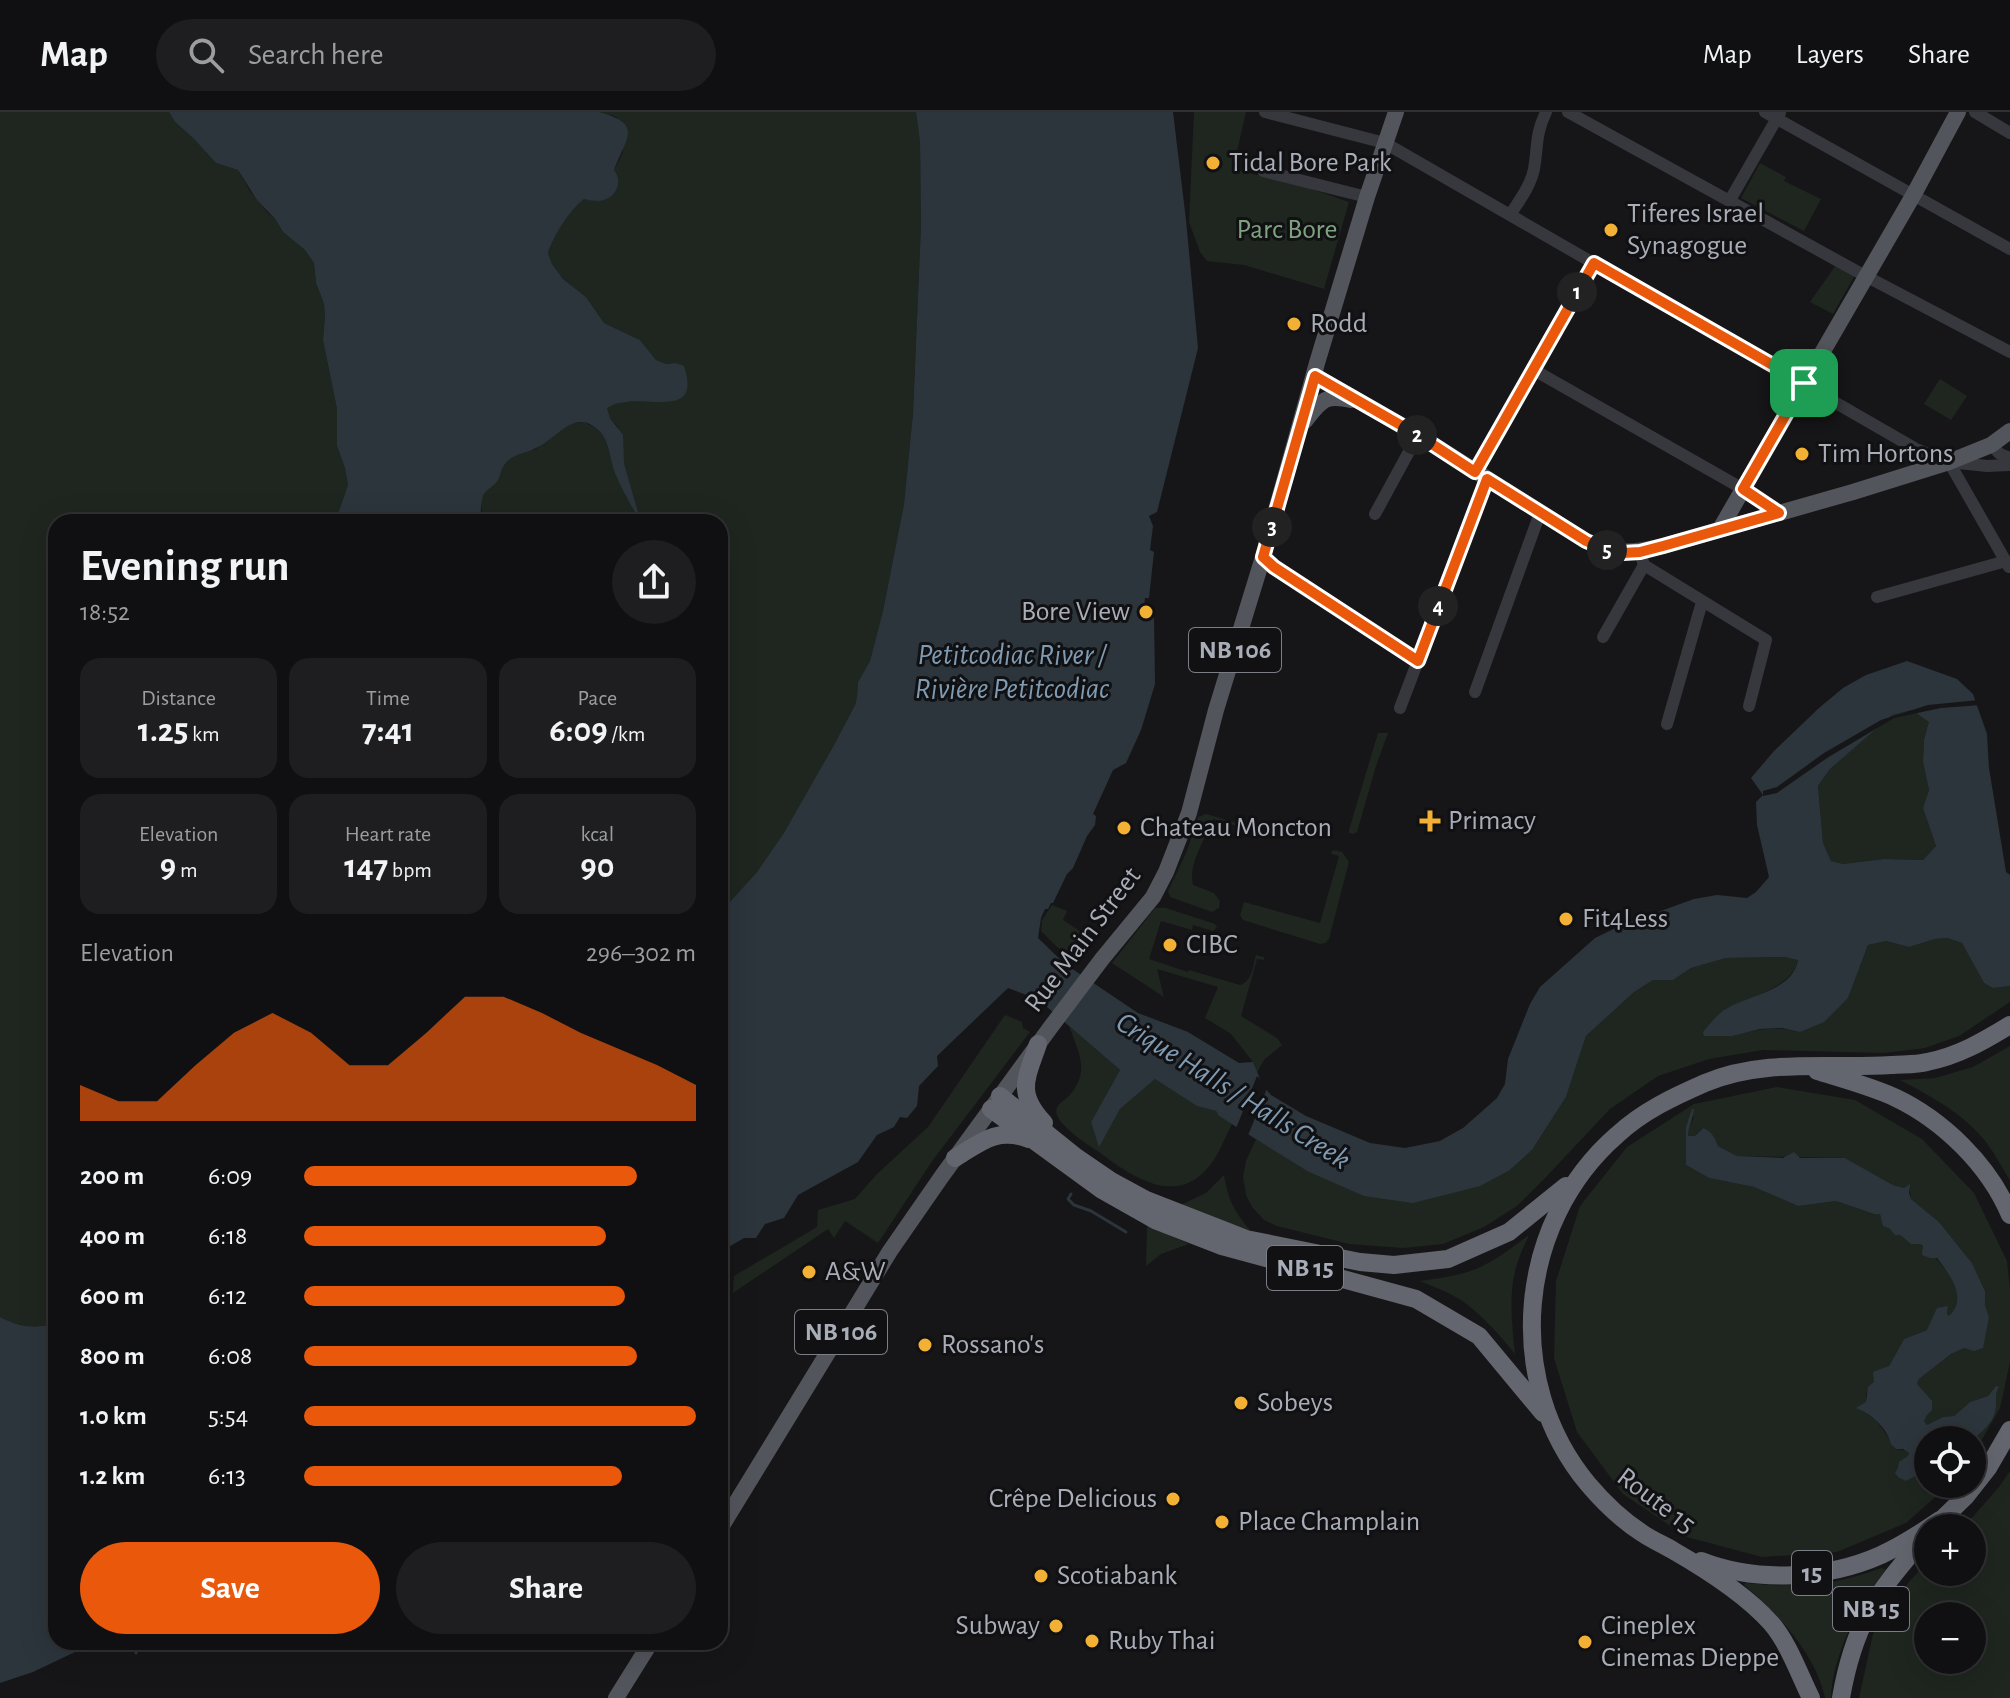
<!DOCTYPE html>
<meta charset="utf-8">
<style>
:root{--surface:#101012;--page:#1e1e20;--text:#f1f3f6;--muted:#9c9d9f;--line:#303032;--accent:#ea580c}
body{margin:0;font-family:"Alegreya Sans",sans-serif;background:var(--page);color:var(--text);height:100vh;display:flex;flex-direction:column;font-size:30px;white-space:nowrap}
*{box-sizing:border-box;margin:0}
p{font-size:26px;color:var(--muted)}
.icon{flex:none;width:44px;height:44px;fill:none;stroke:currentColor;stroke-width:2;stroke-linecap:round;stroke-linejoin:round}
.map{position:relative;flex:1;overflow:hidden}
.panel{position:absolute;left:48px;top:402px;width:680px;height:1136px;display:flex;flex-direction:column;background:var(--surface);border-radius:24px;box-shadow:0 8px 32px #0002,0 0 0 2px var(--line)}
.panel>*{flex:none}
.tools{position:absolute;left:1914px;top:1314px;display:grid;gap:16px}
.tools a{display:grid;place-items:center;width:72px;height:72px;border-radius:50%;background:var(--surface);box-shadow:0 8px 32px #0002,0 0 0 2px var(--line);font-size:40px}
.pin{position:absolute;display:grid;place-items:center;width:68px;height:68px;color:#fff;margin:-34px;border-radius:16px;box-shadow:0 4px 12px #0006}
.km{position:absolute;width:40px;height:40px;margin:-20px;border-radius:50%;background:#222;color:#fff;font-size:22px;line-height:40px;text-align:center}
.round{display:grid;place-items:center;flex:none;width:84px;height:84px;border-radius:42px;background:var(--page)}
.headline{display:flex;align-items:center;justify-content:space-between;height:136px;padding:0 32px}
h1{font-size:44px;font-weight:700;line-height:60px}
.figures{display:grid;grid-template-columns:repeat(3,1fr);gap:12px;height:136px;padding:8px 32px}
.figures div{display:grid;align-content:center;border-radius:20px;background:var(--page);text-align:center}
.figures b{font-size:34px;font-weight:700}
.figures small{font-size:22px;font-weight:400}
.figures p{font-size:22px}
.chart{height:224px;padding:16px 32px}
.chart p{display:flex;justify-content:space-between}
.chart svg{width:100%;height:144px;margin-top:8px;fill:var(--accent);opacity:.7}
.button{display:flex;gap:16px;margin-top:auto;padding:16px 32px}
.button a{flex:1;height:92px;border-radius:48px;background:var(--accent);color:#fff;font-size:32px;font-weight:700;line-height:92px;text-align:center}
.button a+a{background:var(--page);color:var(--text)}
ul{padding:0 32px;list-style:none;font-size:26px}
li{display:grid;grid-template-columns:128px 96px 1fr;align-items:center;height:60px}
li i{height:20px;border-radius:10px;background:var(--accent)}
header{display:flex;align-items:center;gap:48px;box-sizing:border-box;height:112px;padding:0 40px;background:var(--surface);border-bottom:2px solid var(--line)}
header strong{font-size:38px}
nav{display:flex;gap:44px;margin-inline-start:auto;font-size:28px}
.search{width:560px;height:72px;background:var(--page);display:flex;align-items:center;gap:20px;box-sizing:border-box;padding:0 28px;border-radius:44px;color:var(--muted);font-size:30px}
.map>svg:first-child{display:block}
.green{fill:#1e261f;fill-rule:evenodd}
.water{fill:#2c353c;fill-rule:evenodd}
.pier{fill:#161618}
.lines{fill:none;stroke-linecap:round;stroke-linejoin:round}
.stream{stroke:#2c353c;stroke-width:3}
.minor{stroke:#37383d;stroke-width:12}
.major{stroke:#53555c;stroke-width:16}
.highway{stroke:#63666e;stroke-width:18}
.route-casing{stroke:#fff;stroke-width:16}
.route{stroke:#ea580c;stroke-width:10}
.poi-dot{fill:#f2b134;stroke:#111113;stroke-width:3}
.labels{text-anchor:middle;dominant-baseline:central;stroke-width:6;stroke-linejoin:round;paint-order:stroke}
.shield{fill:#111113;stroke:#7b7e86;stroke-width:2}
.shield-label{font-size:26px;font-weight:bold;fill:#a8adb8}
.poi-label{font-size:28px;fill:#a8adb8;stroke:#111113;text-anchor:start}
.park-label{font-size:28px;fill:#7fa381;stroke:#111113}
.street-label{font-size:28px;fill:#a8adb8;stroke:#111113}
.water-label{font-size:30px;font-style:italic;fill:#7f9bb3;stroke:#111113}
</style>
<header>
<strong>Map</strong>
<div class="search"><svg class="icon" aria-label="search" viewBox="0 0 24 24"><circle cx="10" cy="10" r="6"/><path d="M15 15l6 6"/></svg>Search here</div>
<nav><a>Map</a><a>Layers</a><a>Share</a></nav>
</header>
<div class="map">
<svg width="2010" height="1586" viewBox="0 0 2010 1586">
<rect width="100%" height="100%" fill="#161618"/>
<g class="green">
<path d="M0,0H169L175,10L193,26L216,51L238,58L250,79L268,101L276,108L283,120L305,138L314,151L316,171L324,192L325,204L323,228L337,297V334L345,356L348,373L335,410H56V1212C33,1216 21,1216 0,1205Z"/>
<path d="M599,0H916L920,30L921,113L913,301L904,392L883,499L870,549L858,570L857,585L855,593L834,633L785,721L757,760L720,801V410H480L482,399L480,389L486,380L498,367L503,354L516,342L536,337L560,317L573,311L584,310L594,315L604,324L617,365L640,406L624,351L618,315L610,306L606,296L615,290L674,289L675,251L666,252L656,248L640,228L604,211L586,185L563,167L552,152L548,141C554,123 569,99 584,87L599,89L623,40V10L614,4Z"/>
<path d="M1194,0H1246L1233,57L1309,76L1349,90L1324,177L1244,153L1207,149L1200,140L1189,110Z"/>
<path d="M1760,51L1786,65L1784,69L1821,87L1804,119L1741,86Z"/>
<path d="M1836,153L1855,163L1833,202L1810,190Z"/>
<path d="M1940,267L1967,284L1951,308L1924,292Z"/>
<path d="M1912,598L1930,610L1924,628L1923,650L1929,678L1923,696L1936,734L1923,748L1884,747L1843,752L1831,749L1823,731L1818,674L1830,657L1892,602Z"/>
<path d="M1378,621H1388L1376,654L1357,720L1353,722L1349,721V718Z"/>
<path d="M1206,702L1250,715L1251,719L1249,724L1247,723L1248,717L1213,707C1206,727 1188,750 1193,773L1214,781L1220,789L1219,796L1212,800L1170,785L1168,779L1187,739L1198,705Z"/>
<path d="M1334,738L1342,740L1349,750L1329,827L1325,831L1320,832L1243,808L1240,803L1244,790L1320,811L1339,744L1332,742L1331,740Z"/>
<path d="M1052,793L1067,799L1063,808L1095,829L1078,850L1056,834L1041,819L1042,808Z"/>
<path d="M1155,796H1166L1215,812L1217,815L1213,819L1193,813L1192,818L1161,809L1149,847L1188,860L1189,858L1240,873C1252,870 1253,854 1256,843L1264,845V848L1257,847L1241,904L1277,926L1282,933L1264,948L1257,961L1253,950L1231,922L1205,906L1218,875L1157,857L1164,885L1112,851Z"/>
<path d="M1947,826L1962,831L1984,871L1993,876L2010,874V890L1959,924L1925,936L1884,941L1763,938L1709,947L1658,964L1610,997L1546,1065L1517,1094L1484,1115L1443,1132L1403,1136L1349,1132L1277,1114L1264,1108L1252,1095L1246,1083L1243,1065L1246,1049L1256,1027L1307,1059L1510,1058L1532,1038L1566,985L1586,924L1633,881L1653,868H1673L1691,856L1726,846L1784,845L1798,848C1793,875 1747,887 1725,898L1733,924C1758,917 1774,914 1800,920L1848,886L1868,833L1886,829L1909,835L1935,827Z"/>
<path d="M1005,903L1022,910L1023,916L1030,920L933,1048L878,1131L845,1109L834,1126L828,1117L733,1181L734,1164L817,1115L818,1098L855,1087L877,1062L928,1015Z"/>
<path d="M1069,914L1120,958L1091,1010L1099,1034L1120,997L1155,967L1198,994L1216,999L1219,1004L1232,1012C1226,1023 1222,1035 1215,1046C1182,1098 1136,1068 1099,1040C1088,1033 1061,1015 1057,1003C1054,993 1063,990 1069,984C1073,980 1077,973 1079,968C1086,951 1075,931 1069,914Z"/>
<path d="M2010,934V1068C2002,1056 1995,1042 1986,1030C1963,1001 1932,985 1900,968L1935,966L1973,955Z"/>
<path d="M1777,975L1855,988L1922,1027L1974,1081L2007,1149L2010,1177V1250L2000,1296L1972,1345V1330C1981,1319 1993,1311 1996,1296C1997,1287 1994,1283 1998,1275H1996L1988,1284L1970,1290L1954,1304L1943,1305L1927,1313L1923,1310L1927,1303L1917,1272L1919,1267L1951,1242L1964,1235L1989,1205L1985,1193V1179L1972,1151L1939,1110L1911,1087L1909,1073L1904,1076L1893,1073L1845,1046L1737,1044L1718,1034C1715,1025 1711,1019 1702,1016L1695,1024L1688,1025V1018L1694,1005L1691,1003L1686,1015V1053L1709,1066L1754,1075L1798,1094L1836,1089L1874,1102H1880L1884,1114L1900,1123L1911,1132H1920C1939,1148 1973,1180 1949,1205L1947,1202L1948,1195L1927,1218L1904,1227L1889,1254L1874,1270L1866,1282V1290L1863,1293V1299L1877,1309L1896,1337L1908,1339L1914,1364L1928,1365V1372H1950L1906,1411L1837,1440L1762,1445L1687,1425L1623,1382L1577,1320L1554,1246L1556,1169L1580,1094L1627,1035L1694,992Z"/>
<path d="M1224,1063C1228,1088 1234,1099 1250,1118L1178,1094L1206,1081Z"/>
<path d="M1147,1113L1189,1132L1161,1142L1146,1154Z"/>
<path d="M1529,1123C1525,1132 1520,1142 1517,1152C1508,1181 1512,1213 1515,1242C1499,1222 1482,1203 1461,1188C1448,1180 1434,1175 1420,1169C1439,1166 1458,1164 1476,1157C1495,1149 1512,1135 1529,1123Z"/>
<path d="M2010,1359V1586H1859L1873,1522L1909,1470L1928,1449V1460H1972V1416H1963L1999,1375ZM1928,1504H1972V1548H1928Z"/>
<path d="M1882,1456L1886,1458C1860,1490 1832,1544 1831,1586H1825C1816,1542 1777,1501 1744,1473L1745,1471C1798,1476 1832,1474 1882,1456Z"/>
</g>
<g class="water">
<path d="M169,0H599C645,12 625,27 614,58C624,71 615,88 598,89C593,89 589,88 584,87C569,99 554,123 548,141L552,152L563,167L586,185L604,211L640,228L656,248L666,252L675,251L684,254C704,314 635,276 607,296L610,306L623,323L624,351L641,410C632,395 622,378 615,361C611,350 608,328 601,321C576,294 560,324 538,335C526,342 516,340 506,351C501,356 501,362 498,368C495,373 489,376 485,381C479,389 482,400 480,410H335L348,373L345,356L337,334V297L323,228L325,204L324,192L316,171L314,151L305,138L283,120L276,108L257,88L238,58L216,51L193,26L175,10Z"/>
<path d="M916,0H1173L1186,108L1198,236L1157,400L1149,404L1153,414L1150,438L1154,440L1149,486H1145L1143,502L1154,505L1155,572L1141,618L1126,651L1113,658L1093,702L1096,704L1095,713L1087,724L1073,756L1067,762L1053,791H1051L1048,797H1045L1041,806L1038,826L1065,852L1138,901L1188,920L1239,951L1253,950L1263,974L1271,983L1306,1004L1370,1031L1405,1036L1440,1029L1463,1016L1497,986L1505,972L1508,947L1530,892L1540,875L1595,826L1622,813L1694,787L1717,783L1747,786L1756,780L1769,765L1757,713L1756,690L1763,683L1751,666L1774,639L1819,596L1843,576L1866,563L1907,549L1957,567L1973,582L1987,622L1989,656L2006,760L2010,763V874L1993,876L1984,871L1962,831L1947,826L1935,827L1909,835L1886,829L1868,833L1848,886L1824,910L1800,920L1782,916L1760,917L1733,924H1704L1703,920C1710,912 1717,902 1726,897C1748,883 1793,879 1798,848L1784,845L1726,846L1691,856L1673,868H1653L1633,881L1586,924L1566,985L1532,1038L1510,1058L1480,1074L1413,1091L1364,1084L1307,1059L1219,1004L1216,999L1197,994L1155,967L1120,997L1099,1035L1091,1010L1120,958L1039,888L1008,876L937,944L938,954L919,974L917,994L907,1006L900,1005L894,1015L877,1023L858,1050L798,1083L784,1106L765,1112L756,1126H744L720,1140V801L757,760L784,721L834,633L855,593L857,585L858,570L870,549L883,499L904,392L913,301L921,113L920,30ZM1912,598L1929,610L1924,628L1923,650L1929,678L1923,696L1936,734L1923,748L1884,747L1843,752L1831,749L1823,731L1818,674L1830,657L1892,603Z"/>
<path d="M1692,997H1694C1693,1007 1688,1015 1688,1024H1695L1703,1016C1711,1019 1715,1025 1718,1034L1737,1044L1783,1046L1794,1040L1800,1046H1845L1893,1073L1904,1076L1910,1072L1909,1081L1911,1087L1939,1110L1972,1151L1985,1179V1193L1989,1205L1983,1236L1974,1239L1964,1236L1951,1242L1919,1267L1917,1272L1932,1289V1298L1927,1303L1924,1309L1927,1313L1943,1305L1954,1304L1970,1290L1988,1284L1996,1274L1999,1275C1994,1283 1997,1287 1996,1295C1994,1312 1982,1318 1972,1330V1328H1928V1365L1915,1364L1906,1369L1898,1365L1895,1361L1898,1356L1899,1350L1908,1344L1909,1341L1903,1337H1896L1891,1332C1887,1316 1872,1302 1856,1296L1866,1290L1868,1275L1874,1270L1873,1260L1889,1254L1904,1227L1927,1218L1937,1196L1948,1194L1947,1202L1949,1204C1968,1186 1950,1163 1937,1146H1930L1922,1143L1923,1134L1920,1132H1911L1900,1123H1895L1890,1117L1883,1114L1880,1102H1874L1836,1089L1798,1094L1754,1075L1709,1066L1686,1053V1015Z"/>
<path d="M0,1205C21,1216 33,1216 56,1212V1530H96L33,1560L0,1571Z"/>
</g>
<g class="pier">
<path d="M1979,588L1981,593L1941,596L1894,606L1827,646L1777,681L1763,684V679L1777,675L1824,641L1881,608L1928,593Z"/>
<path d="M1257,964L1268,974L1247,1026L1235,1019Z"/>
</g>
<g class="lines">
<g class="stream">
<path d="M1071,1082L1068,1087L1074,1093L1091,1099L1126,1120"/>
<path d="M136,1541L137,1530"/>
</g>
<g class="minor">
<path d="M1265,0L1385,31L1916,337L1949,350L1987,354L2010,353"/>
<path d="M1568,0L1858,160L2010,240"/>
<path d="M1765,0L2010,137"/>
<path d="M1975,0L2010,21"/>
<path d="M1263,59L1367,85"/>
<path d="M1730,88L1780,1"/>
<path d="M1510,103C1519,89 1531,73 1534,57C1538,34 1535,23 1546,0"/>
<path d="M1534,258L1743,377L1779,401"/>
<path d="M1991,333L2000,342L2010,346"/>
<path d="M1949,350L2009,455"/>
<path d="M1475,360L1594,151"/>
<path d="M1375,402L1418,323"/>
<path d="M1640,440L1644,453L1766,528L1749,594"/>
<path d="M1263,445L1274,455L1418,549"/>
<path d="M1877,485L2006,449"/>
<path d="M1603,525L1644,453"/>
<path d="M1475,580L1540,401"/>
<path d="M1400,596L1487,367"/>
<path d="M1667,612L1702,490"/>
</g>
<g class="major">
<path d="M1315,264L1418,323L1586,429C1618,442 1629,442 1663,434L1853,380L1949,350L1991,333L2010,319"/>
<path d="M1305,309C1321,289 1324,282 1351,288"/>
<path d="M1720,417L1914,82L1958,0"/>
<path d="M720,1417L890,1139L942,1064L1050,916L1102,847L1153,785L1166,760L1189,701L1216,598L1263,445L1317,251L1367,85L1396,0"/>
<path d="M616,1586L651,1530"/>
</g>
<g class="highway">
<path d="M1038,932C1026,967 1016,981 1044,1011"/>
<path d="M1817,959C1843,967 1869,974 1894,985C1943,1008 1989,1053 2010,1103"/>
<path d="M1000,984L1076,1045L1111,1069L1146,1088L1246,1127L1360,1150L1394,1153L1448,1147L1509,1120L1566,1074"/>
<path d="M991,997L1102,1078L1155,1108L1222,1134L1416,1187L1479,1224L1543,1301"/>
<path d="M955,1046C981,1030 997,1015 1029,1027"/>
<path d="M1933,1416L1966,1384L1988,1356L2010,1318"/>
<path d="M1701,1449C1757,1471 1827,1467 1881,1443C1902,1433 1921,1421 1940,1408"/>
<path d="M1811,1586C1799,1562 1789,1532 1771,1511C1746,1483 1707,1458 1674,1439C1664,1433 1652,1428 1642,1421C1622,1408 1604,1391 1588,1372C1503,1270 1516,1111 1617,1023C1643,999 1673,985 1705,971C1764,946 1830,957 1891,953C1903,952 1916,953 1927,950C1958,944 1984,929 2010,913"/>
<path d="M1841,1586C1846,1557 1854,1528 1868,1501C1883,1473 1905,1449 1925,1425"/>
</g>
</g>
<g class="lines">
<g class="route-casing">
<path id="route" d="M1594,151L1804,271L1743,377L1779,401L1663,434L1640,440L1623,441L1607,438L1586,429L1487,367L1418,549L1274,455L1263,445L1315,264L1418,323L1475,360Z"/>
</g>
<use href="#route" class="route"/>
</g>
<g class="poi-dot">
<circle cx="1213" cy="51" r="8"/>
<circle cx="1611" cy="118" r="8"/>
<circle cx="1294" cy="212" r="8"/>
<circle cx="1802" cy="342" r="8"/>
<circle cx="1146" cy="500" r="8"/>
<path d="M1426 697h8v8h8v8h-8v8h-8v-8h-8v-8h8z"/>
<circle cx="1124" cy="716" r="8"/>
<circle cx="1566" cy="807" r="8"/>
<circle cx="1170" cy="833" r="8"/>
<circle cx="809" cy="1160" r="8"/>
<circle cx="925" cy="1233" r="8"/>
<circle cx="1241" cy="1291" r="8"/>
<circle cx="1173" cy="1387" r="8"/>
<circle cx="1222" cy="1410" r="8"/>
<circle cx="1041" cy="1464" r="8"/>
<circle cx="1056" cy="1514" r="8"/>
<circle cx="1092" cy="1529" r="8"/>
<circle cx="1585" cy="1530" r="8"/>
</g>
<g class="labels">
<g class="shield">
<rect x="1189" y="516" width="92" height="44" rx="6"/>
<rect x="1267" y="1134" width="76" height="44" rx="6"/>
<rect x="795" y="1198" width="92" height="44" rx="6"/>
<rect x="1792" y="1439" width="40" height="44" rx="6"/>
<rect x="1833" y="1475" width="76" height="44" rx="6"/>
</g>
<g class="shield-label">
<text x="1235" y="538">NB 106</text>
<text x="1305" y="1156">NB 15</text>
<text x="841" y="1220">NB 106</text>
<text x="1812" y="1461">15</text>
<text x="1871" y="1497">NB 15</text>
</g>
<g class="poi-label">
<text x="1229" y="51">Tidal Bore Park</text>
<text x="1627" y="102">Tiferes Israel<tspan x="1627" dy="32">Synagogue</tspan></text>
<text x="1310" y="212">Rodd</text>
<text x="1818" y="342">Tim Hortons</text>
<text x="1130" y="500" text-anchor="end">Bore View</text>
<text x="1448" y="709">Primacy</text>
<text x="1140" y="716">Chateau Moncton</text>
<text x="1582" y="807">Fit4Less</text>
<text x="1186" y="833">CIBC</text>
<text x="825" y="1160">A&amp;W</text>
<text x="941" y="1233">Rossano's</text>
<text x="1257" y="1291">Sobeys</text>
<text x="1157" y="1387" text-anchor="end">Crêpe Delicious</text>
<text x="1238" y="1410">Place Champlain</text>
<text x="1057" y="1464">Scotiabank</text>
<text x="1040" y="1514" text-anchor="end">Subway</text>
<text x="1601" y="1514">Cineplex<tspan x="1601" dy="32">Cinemas Dieppe</tspan></text>
<text x="1108" y="1529">Ruby Thai</text>
</g>
<g class="park-label">
<text x="1287" y="118">Parc Bore</text>
</g>
<g class="street-label">
<text transform="translate(1083 828) rotate(-53)">Rue Main Street</text>
<text transform="translate(1656 1389) rotate(37)">Route 15</text>
</g>
<g class="water-label">
<text x="1012" y="543">Petitcodiac River /<tspan x="1012" dy="34">Rivière Petitcodiac</tspan></text>
<text transform="translate(1233 979) rotate(32)">Crique Halls / Halls Creek</text>
</g>
</g>
</svg>
<div class="tools">
<a><svg class="icon" aria-label="locate" viewBox="0 0 24 24"><circle cx="12" cy="12" r="6"/><path d="M12 2v4M12 18v4M2 12h4M18 12h4"/></svg></a>
<a>+</a>
<a>−</a>
</div>
<div class="pin" style="left:1804px;top:271px;background:#1e9e55"><svg class="icon" aria-label="arrive" viewBox="0 0 24 24"><path d="M6 21V4h12l-3 4 3 4H6"/></svg></div>
<b class="km" style="left:1577px;top:180px">1</b>
<b class="km" style="left:1417px;top:323px">2</b>
<b class="km" style="left:1272px;top:415px">3</b>
<b class="km" style="left:1438px;top:494px">4</b>
<b class="km" style="left:1607px;top:438px">5</b>
<section class="panel">
<div class="headline"><div><h1>Evening run</h1><p>18:52</p></div><a class="round"><svg class="icon" aria-label="share" viewBox="0 0 24 24"><path d="M12 15V3M7 8l5-5 5 5M5 13v7h14v-7"/></svg></a></div>
<div class="figures">
<div><p>Distance</p><b>1.25<small> km</small></b></div>
<div><p>Time</p><b>7:41</b></div>
<div><p>Pace</p><b>6:09<small> /km</small></b></div>
</div>
<div class="figures">
<div><p>Elevation</p><b>9<small> m</small></b></div>
<div><p>Heart rate</p><b>147<small> bpm</small></b></div>
<div><p>kcal</p><b>90</b></div>
</div>
<div class="chart"><p><span>Elevation</span>296–302 m</p>
<svg viewBox="0 0 160 44" preserveAspectRatio="none"><path d="M0 44V33L10 38L20 38L30 27L40 17L50 11L60 17L70 27L80 27L90 17L100 6L110 6L120 11L130 17L140 22L150 27L160 33V44z"/></svg>
</div>
<ul>
<li><b>200 m</b>6:09<i style="width:85%"></i></li>
<li><b>400 m</b>6:18<i style="width:77%"></i></li>
<li><b>600 m</b>6:12<i style="width:82%"></i></li>
<li><b>800 m</b>6:08<i style="width:85%"></i></li>
<li><b>1.0 km</b>5:54<i style="width:100%"></i></li>
<li><b>1.2 km</b>6:13<i style="width:81%"></i></li>
</ul>
<div class="button"><a>Save</a><a>Share</a></div>
</section>
</div>
